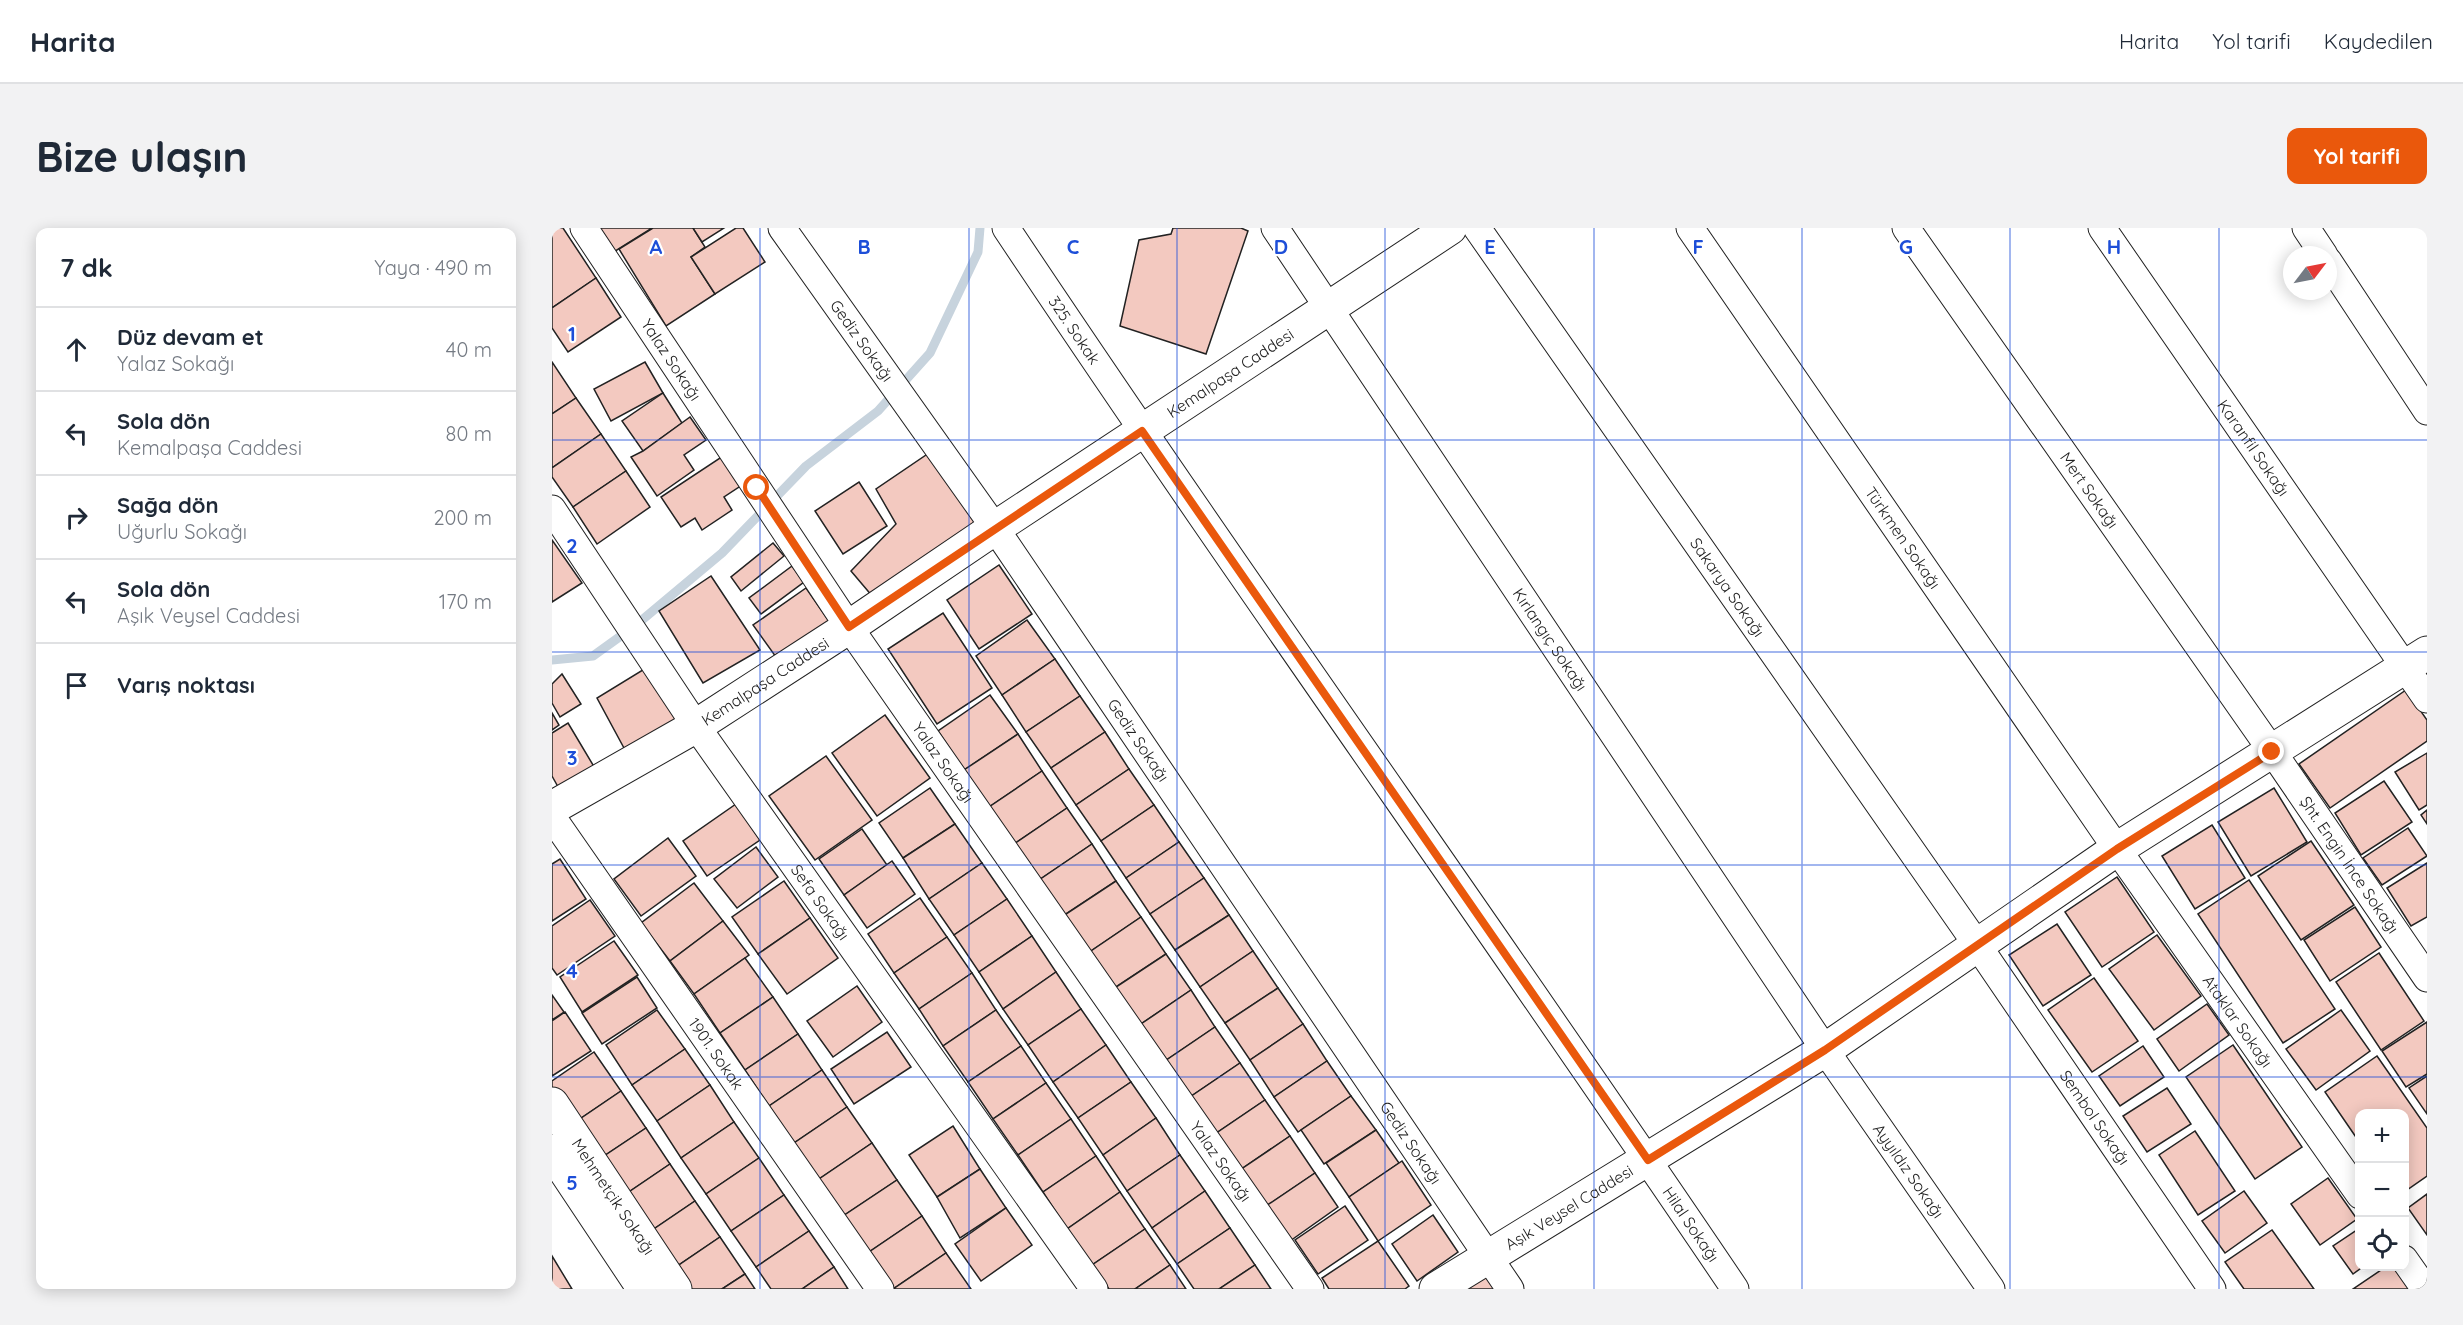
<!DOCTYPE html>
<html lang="tr">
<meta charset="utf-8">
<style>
body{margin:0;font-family:Quicksand,sans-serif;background:#f2f2f3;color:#1f2937}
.controls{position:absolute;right:18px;bottom:18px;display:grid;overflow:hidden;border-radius:12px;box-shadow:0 3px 15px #0003}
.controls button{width:54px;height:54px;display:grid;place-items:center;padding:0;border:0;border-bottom:2px solid #e0e1e3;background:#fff;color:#1f2937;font:30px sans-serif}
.compass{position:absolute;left:1731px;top:18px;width:54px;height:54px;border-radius:50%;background:#fff;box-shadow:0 3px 15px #0003;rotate:58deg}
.stop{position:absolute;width:18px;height:18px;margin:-14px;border:4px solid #ea580c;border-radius:50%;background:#fff}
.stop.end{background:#ea580c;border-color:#fff;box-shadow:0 2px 6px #0008}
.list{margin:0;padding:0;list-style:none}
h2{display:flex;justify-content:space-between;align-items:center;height:78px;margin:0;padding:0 24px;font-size:26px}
h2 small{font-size:20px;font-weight:400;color:#747a83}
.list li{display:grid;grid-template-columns:39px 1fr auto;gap:18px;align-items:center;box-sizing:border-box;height:84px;padding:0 24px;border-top:2px solid #e0e1e3}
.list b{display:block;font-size:22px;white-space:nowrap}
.list p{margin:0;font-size:20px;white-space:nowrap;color:#747a83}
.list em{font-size:20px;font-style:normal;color:#747a83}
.icon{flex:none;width:33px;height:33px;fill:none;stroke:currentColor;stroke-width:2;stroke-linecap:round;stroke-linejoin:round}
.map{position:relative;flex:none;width:1875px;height:1061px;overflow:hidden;border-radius:12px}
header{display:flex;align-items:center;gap:36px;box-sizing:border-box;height:84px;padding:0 30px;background:#fff;border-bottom:2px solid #e0e1e3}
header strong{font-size:28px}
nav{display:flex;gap:33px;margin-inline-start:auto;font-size:21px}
.intro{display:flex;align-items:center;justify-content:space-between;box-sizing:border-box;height:144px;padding:0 36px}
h1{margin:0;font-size:42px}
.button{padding:15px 27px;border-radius:12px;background:#ea580c;color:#fff;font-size:21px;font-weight:700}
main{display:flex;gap:36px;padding:0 36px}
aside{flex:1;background:#fff;border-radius:12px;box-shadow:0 3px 15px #0003}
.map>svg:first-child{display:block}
</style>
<header>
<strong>Harita</strong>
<nav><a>Harita</a><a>Yol tarifi</a><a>Kaydedilen</a></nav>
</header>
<div class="intro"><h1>Bize ulaşın</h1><a class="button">Yol tarifi</a></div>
<main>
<aside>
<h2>7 dk<small>Yaya · 490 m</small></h2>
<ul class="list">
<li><svg class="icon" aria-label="ahead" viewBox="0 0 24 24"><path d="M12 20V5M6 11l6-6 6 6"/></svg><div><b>Düz devam et</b><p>Yalaz Sokağı</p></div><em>40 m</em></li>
<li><svg class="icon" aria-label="left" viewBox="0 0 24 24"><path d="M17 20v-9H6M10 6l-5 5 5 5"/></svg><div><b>Sola dön</b><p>Kemalpaşa Caddesi</p></div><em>80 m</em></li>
<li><svg class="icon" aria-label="right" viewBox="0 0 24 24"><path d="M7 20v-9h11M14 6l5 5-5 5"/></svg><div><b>Sağa dön</b><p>Uğurlu Sokağı</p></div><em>200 m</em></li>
<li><svg class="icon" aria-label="left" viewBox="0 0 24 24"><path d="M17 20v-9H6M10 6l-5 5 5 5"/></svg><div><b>Sola dön</b><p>Aşık Veysel Caddesi</p></div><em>170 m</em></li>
<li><svg class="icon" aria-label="arrive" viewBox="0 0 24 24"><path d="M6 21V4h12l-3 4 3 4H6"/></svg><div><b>Varış noktası</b></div></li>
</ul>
</aside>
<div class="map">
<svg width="1875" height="1061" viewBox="0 0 1875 1061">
<rect width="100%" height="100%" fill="#fff"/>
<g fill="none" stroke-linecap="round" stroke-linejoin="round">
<path stroke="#c7d3dd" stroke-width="9" d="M0,432L41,428L84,397L170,325L254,238L326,183L378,125L426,24L428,0"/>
</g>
<g fill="#f3c9c0" stroke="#222" stroke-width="1.5">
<path d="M0,0H11L44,50L0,80Z"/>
<path d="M41,0H100L57,27Z"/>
<path d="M101,0H141L153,19L139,29L163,66L114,98L67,21Z"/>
<path d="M141,0H172L150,14Z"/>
<path d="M184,0H191L213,34L163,66L139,29Z"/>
<path d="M621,0H689L696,3L654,126L568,98L587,12L619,6Z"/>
<path d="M44,50L69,89L16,124L0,100V80Z"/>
<path d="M0,134L24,170L0,186Z"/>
<path d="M93,134L111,165L59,193L42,161Z"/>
<path d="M111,165L130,195L91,223L70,193Z"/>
<path d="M24,170L49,206L0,240V186Z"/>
<path d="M138,189L154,212L132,227L142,242L105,268L79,229L91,223Z"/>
<path d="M49,206L74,243L21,279L0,249V240Z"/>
<path d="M377,225L429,297L321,369L299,343L344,296L324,261Z"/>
<path d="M171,228L190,257L172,269L180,282L150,302L143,290L129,299L109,269Z"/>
<path d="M74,243L98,279L45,316L21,279Z"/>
<path d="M307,254L335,298L291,326L263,283Z"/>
<path d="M0,312L30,355L0,374Z"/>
<path d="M221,315L232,328L189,363L179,349Z"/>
<path d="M447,337L480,386L427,421L395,372Z"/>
<path d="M240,338L252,354L209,386L197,370Z"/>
<path d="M159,348L208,422L151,455L107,383Z"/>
<path d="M254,360L281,399L229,436L201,397Z"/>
<path d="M391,385L440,460L385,496L336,421Z"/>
<path d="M475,392L503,431L450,467L424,428Z"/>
<path d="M503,431L528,468L474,504L450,467Z"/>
<path d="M94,440L131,495L79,533L45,470Z"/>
<path d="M10,446L29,476L8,489L0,475V456Z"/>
<path d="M1854,462L1875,492V513L1778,580L1747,536Z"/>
<path d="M438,467L466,506L412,542L386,503Z"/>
<path d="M528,468L553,504L499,540L474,504Z"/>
<path d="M0,485L7,497L0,502Z"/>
<path d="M333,487L378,550L325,588L280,525Z"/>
<path d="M16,495L44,542L10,566L0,548V505Z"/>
<path d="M553,504L577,541L524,577L499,540Z"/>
<path d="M466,506L490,543L437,579L412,542Z"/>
<path d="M1875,525V577L1867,582L1843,544Z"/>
<path d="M274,528L320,592L263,632L217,568Z"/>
<path d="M577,541L602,577L549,613L524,577Z"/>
<path d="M490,543L515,580L462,616L437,579Z"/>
<path d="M1832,553L1860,594L1809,627L1783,585Z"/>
<path d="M378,560L403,596L351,630L327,595Z"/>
<path d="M1722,560L1755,614L1699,648L1666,594Z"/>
<path d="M184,576L208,612L155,648L131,613Z"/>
<path d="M602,577L627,614L574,650L549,613Z"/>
<path d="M515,580L540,616L487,652L462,616Z"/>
<path d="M1875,582V596L1869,587Z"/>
<path d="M403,596L430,635L377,671L351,630Z"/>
<path d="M1660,597L1693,650L1643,681L1610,628Z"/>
<path d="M1856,600L1875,628L1830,657L1811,630Z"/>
<path d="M310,601L335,637L292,667L267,631Z"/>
<path d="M116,610L144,648L89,688L62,651Z"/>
<path d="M1759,613L1802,677L1749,712L1706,648Z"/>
<path d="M627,614L652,650L598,686L574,650Z"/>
<path d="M540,616L564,653L511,688L487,652Z"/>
<path d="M204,619L226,649L185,680L162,651Z"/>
<path d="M8,631L34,671L0,693V636Z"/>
<path d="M340,633L363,666L315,700L292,667Z"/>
<path d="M430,635L455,671L402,707L377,671Z"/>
<path d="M1875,635V689L1859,698L1835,660Z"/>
<path d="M1565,649L1602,704L1550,739L1513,684Z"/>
<path d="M652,650L677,687L623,722L598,686Z"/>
<path d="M1697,652L1783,781L1731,815L1646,686Z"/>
<path d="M232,653L258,690L206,726L180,689Z"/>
<path d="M564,653L589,689L536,725L511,688Z"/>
<path d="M142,655L171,693L118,733L89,695Z"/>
<path d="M368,670L395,709L342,745L316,706Z"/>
<path d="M455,671L480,708L427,744L402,707Z"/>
<path d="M38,672L63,708L5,747L0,740V698Z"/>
<path d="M1803,679L1829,719L1778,753L1752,712Z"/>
<path d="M677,687L701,723L648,759L623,722Z"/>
<path d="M589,689L614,726L561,761L536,725Z"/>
<path d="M258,690L286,730L235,766L206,726Z"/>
<path d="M171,693L197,727L142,766L118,733Z"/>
<path d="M1505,696L1539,747L1491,778L1457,727Z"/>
<path d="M1605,707L1649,768L1602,802L1557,741Z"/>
<path d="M480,708L504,744L451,781L427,744Z"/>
<path d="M395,709L420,745L367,781L342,745Z"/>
<path d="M62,713L86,747L30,784L8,749Z"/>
<path d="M701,723L726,760L673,795L648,759Z"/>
<path d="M1827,725L1872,793L1829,822L1784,754Z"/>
<path d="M614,726L639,762L586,798L561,761Z"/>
<path d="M193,730L221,769L168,805L142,766Z"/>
<path d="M504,744L529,781L476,817L451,781Z"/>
<path d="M420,745L444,782L391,818L367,781Z"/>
<path d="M85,749L105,780L50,816L30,785Z"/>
<path d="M1542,750L1586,813L1540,844L1496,782Z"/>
<path d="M305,758L330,794L281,829L255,793Z"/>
<path d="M726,760L751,796L698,832L673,795Z"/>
<path d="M639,762L663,799L610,835L586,798Z"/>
<path d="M0,767L12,784L0,792Z"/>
<path d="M221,769L246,806L193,842L168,805Z"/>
<path d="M1655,776L1677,807L1627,843L1605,811Z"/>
<path d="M529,781L554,817L501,854L476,817Z"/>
<path d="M105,782L133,821L80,857L54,817Z"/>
<path d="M444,782L469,818L416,854L391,818Z"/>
<path d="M1789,782L1818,823L1764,862L1734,821Z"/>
<path d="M13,784L39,823L0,848V793Z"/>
<path d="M1875,794V846L1854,859L1830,823Z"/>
<path d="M751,796L775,833L722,869L698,832Z"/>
<path d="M663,799L688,835L635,871L610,835Z"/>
<path d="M335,804L359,839L302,876L279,841Z"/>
<path d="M246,806L270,842L217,878L193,842Z"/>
<path d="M554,817L579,854L526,890L501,854Z"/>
<path d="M1681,817L1750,919L1703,951L1634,849Z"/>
<path d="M469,818L494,855L441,891L416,854Z"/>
<path d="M1591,818L1612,849L1568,878L1547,848Z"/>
<path d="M133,821L158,857L105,893L80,857Z"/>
<path d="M42,824L69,863L16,899L0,875V853Z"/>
<path d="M1825,828L1875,900V948L1852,964V886H1808V915L1773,864Z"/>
<path d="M775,833L799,868L746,904L722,869Z"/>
<path d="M688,835L713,872L660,908L635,871Z"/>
<path d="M270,842L295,879L242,915L217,878Z"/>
<path d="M1875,848V886L1857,860Z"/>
<path d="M579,854L604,890L551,927L526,890Z"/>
<path d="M494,855L519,891L466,927L441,891Z"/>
<path d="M158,857L182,894L129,930L105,893Z"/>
<path d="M1615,860L1639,896L1595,924L1571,888Z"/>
<path d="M69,863L94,900L40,936L16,899Z"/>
<path d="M799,868L824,902L772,936L749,902Z"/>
<path d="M713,872L738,908L685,944L660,908Z"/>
<path d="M295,879L320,915L267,951L242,915Z"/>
<path d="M604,890L628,927L575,963L551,927Z"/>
<path d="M519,891L544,928L491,964L466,927Z"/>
<path d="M182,894L207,930L154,966L129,930Z"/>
<path d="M401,898L428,941L385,969L357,927Z"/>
<path d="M94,900L118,936L65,972L40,936Z"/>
<path d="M824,902L847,935L797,969L774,935Z"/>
<path d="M1643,903L1683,963L1646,987L1607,927Z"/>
<path d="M738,908L763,945L710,981L685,944Z"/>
<path d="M320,915L345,952L291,988L267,951Z"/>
<path d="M628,927L653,963L600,1000L575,963Z"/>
<path d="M544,928L568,964L515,1001L491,964Z"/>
<path d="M207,930L232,967L179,1003L154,966Z"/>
<path d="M850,933L879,977L826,1013L797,969Z"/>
<path d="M118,936L143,973L90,1009L65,972Z"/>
<path d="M428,941L454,980L408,1010L385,969Z"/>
<path d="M763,945L786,979L738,1013L714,978Z"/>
<path d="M1776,950L1805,991L1768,1017L1739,976Z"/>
<path d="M345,952L370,988L317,1024L291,988Z"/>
<path d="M653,963L678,1000L625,1036L600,1000Z"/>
<path d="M1692,963L1715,995L1673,1025L1650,993Z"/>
<path d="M568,964L593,1001L540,1037L515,1001Z"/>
<path d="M1875,966V1007L1856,980Z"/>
<path d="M232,967L257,1003L204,1039L179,1003Z"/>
<path d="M143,973L168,1009L115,1045L90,1009Z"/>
<path d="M793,978L816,1012L766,1046L743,1012Z"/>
<path d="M454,980L480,1017L429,1053L403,1016Z"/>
<path d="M881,987L906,1024L865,1053L840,1016Z"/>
<path d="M370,988L394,1025L341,1061L317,1024Z"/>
<path d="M678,1000L703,1037L667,1061H642L625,1036Z"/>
<path d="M1808,1000V1038H1812L1801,1046L1781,1018Z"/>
<path d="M593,1001L618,1037L583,1061H557L540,1037Z"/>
<path d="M1720,1002L1762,1061H1692L1673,1034Z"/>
<path d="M257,1003L282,1039L250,1061H219L204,1039Z"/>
<path d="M168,1009L193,1046L170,1061H125L115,1045Z"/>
<path d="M826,1013L857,1058L853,1061H777L770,1050Z"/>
<path d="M394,1025L419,1061H341Z"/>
<path d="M0,1028L20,1061H0Z"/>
<path d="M618,1037L634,1061H583Z"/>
<path d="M703,1037L719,1061H667Z"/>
<path d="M1835,1038H1843L1858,1061H1801Z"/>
<path d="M282,1039L296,1061H250Z"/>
<path d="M936,1044L947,1061H907Z"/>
<path d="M193,1046L203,1061H170Z"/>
</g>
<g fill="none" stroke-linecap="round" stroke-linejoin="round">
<g stroke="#222" stroke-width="29">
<g id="street">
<path id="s1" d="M32,0L297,399L758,1061"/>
<path id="s2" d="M230,0L443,300L958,1061"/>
<path id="s3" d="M454,0C692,357 943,705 1183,1061"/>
<path id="s4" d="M723,0L1273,822L1439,1061"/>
<path id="s5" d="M925,0L1426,718L1660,1061"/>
<path id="s6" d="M1138,0L1565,621L1808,967"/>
<path id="s7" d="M1354,0L1720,523L1875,750"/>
<path id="s8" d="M1550,0L1875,471"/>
<path d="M1754,0L1772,27"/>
<path d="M1776,33L1875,183"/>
<path id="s9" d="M0,281L144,498L542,1061"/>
<path id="s10" d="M0,589L328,1061"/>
<path d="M1852,1031L1873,1061"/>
</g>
</g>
<g stroke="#222" stroke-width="35">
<g id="secondary">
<path id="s11" d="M0,580L144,498L297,399L443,300L898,0"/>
<path id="s12" d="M0,876L123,1061"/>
<path d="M0,923L92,1061"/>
<path id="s13" d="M884,1061L1273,822L1565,621L1875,425"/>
</g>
</g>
<use href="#street" stroke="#fff" stroke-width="27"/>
<use href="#secondary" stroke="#fff" stroke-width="33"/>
</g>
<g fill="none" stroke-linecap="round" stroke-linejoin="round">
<path stroke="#ea580c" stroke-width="8" d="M205,260L297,399L590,203L1096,932L1273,822L1565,621L1720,524"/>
</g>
<path fill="none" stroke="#1d4ed8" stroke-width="1.5" stroke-opacity="0.55" d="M208,0V1061M417,0V1061M625,0V1061M833,0V1061M1042,0V1061M1250,0V1061M1458,0V1061M1667,0V1061M0,212H1875M0,424H1875M0,637H1875M0,849H1875"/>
<g text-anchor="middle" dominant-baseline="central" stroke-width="4.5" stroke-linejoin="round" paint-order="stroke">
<g font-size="16" fill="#222" stroke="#fff">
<text stroke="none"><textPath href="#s3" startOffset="123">325. Sokak</textPath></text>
<text stroke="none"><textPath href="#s2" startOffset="138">Gediz Sokağı</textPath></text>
<text stroke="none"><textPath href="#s1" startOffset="158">Yalaz Sokağı</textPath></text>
<text stroke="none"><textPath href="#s11" startOffset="806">Kemalpaşa Caddesi</textPath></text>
<text stroke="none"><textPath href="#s8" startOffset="267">Karanfil Sokağı</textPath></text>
<text stroke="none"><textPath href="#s7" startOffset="320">Mert Sokağı</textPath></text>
<text stroke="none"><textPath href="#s6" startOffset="376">Türkmen Sokağı</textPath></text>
<text stroke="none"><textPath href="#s5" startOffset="438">Sakarya Sokağı</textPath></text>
<text stroke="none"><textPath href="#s4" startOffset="495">Kırlangıç Sokağı</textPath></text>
<text stroke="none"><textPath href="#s11" startOffset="248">Kemalpaşa Caddesi</textPath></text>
<text stroke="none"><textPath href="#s2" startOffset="624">Gediz Sokağı</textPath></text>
<text stroke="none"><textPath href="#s1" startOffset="644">Yalaz Sokağı</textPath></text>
<text stroke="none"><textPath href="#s7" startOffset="776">Şht. Engin İnce Sokağı</textPath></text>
<text stroke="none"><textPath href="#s9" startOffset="476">Sefa Sokağı</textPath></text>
<text stroke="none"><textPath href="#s6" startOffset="964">Ataklar Sokağı</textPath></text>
<text stroke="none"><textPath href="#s10" startOffset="288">1901. Sokak</textPath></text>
<text stroke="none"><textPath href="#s5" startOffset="1083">Sembol Sokağı</textPath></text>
<text stroke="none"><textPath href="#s2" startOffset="1110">Gediz Sokağı</textPath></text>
<text stroke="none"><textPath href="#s1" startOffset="1130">Yalaz Sokağı</textPath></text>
<text stroke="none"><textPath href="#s4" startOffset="1136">Ayyıldız Sokağı</textPath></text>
<text stroke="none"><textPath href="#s12" startOffset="111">Mehmetçik Sokağı</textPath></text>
<text stroke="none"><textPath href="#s13" startOffset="156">Aşık Veysel Caddesi</textPath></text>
<text stroke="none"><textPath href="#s3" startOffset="1209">Hilal Sokağı</textPath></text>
</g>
</g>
<g font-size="20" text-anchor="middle" font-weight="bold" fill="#1d4ed8" stroke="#fff" stroke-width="4.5" stroke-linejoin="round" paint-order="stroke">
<text x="104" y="26">A</text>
<text x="312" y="26">B</text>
<text x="521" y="26">C</text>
<text x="729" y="26">D</text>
<text x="938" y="26">E</text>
<text x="1146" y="26">F</text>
<text x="1354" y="26">G</text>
<text x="1562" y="26">H</text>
<text x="20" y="113">1</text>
<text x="20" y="325">2</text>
<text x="20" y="537">3</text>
<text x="20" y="750">4</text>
<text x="20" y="962">5</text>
</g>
</svg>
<div class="controls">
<button>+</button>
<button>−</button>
<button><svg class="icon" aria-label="locate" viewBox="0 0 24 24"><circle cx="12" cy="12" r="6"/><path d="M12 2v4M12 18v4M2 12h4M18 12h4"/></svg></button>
</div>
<svg class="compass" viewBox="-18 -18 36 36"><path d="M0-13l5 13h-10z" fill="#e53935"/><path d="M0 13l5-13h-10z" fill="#747a83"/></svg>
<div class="stop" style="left:205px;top:260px"></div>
<div class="stop end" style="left:1720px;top:524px"></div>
</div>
</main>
